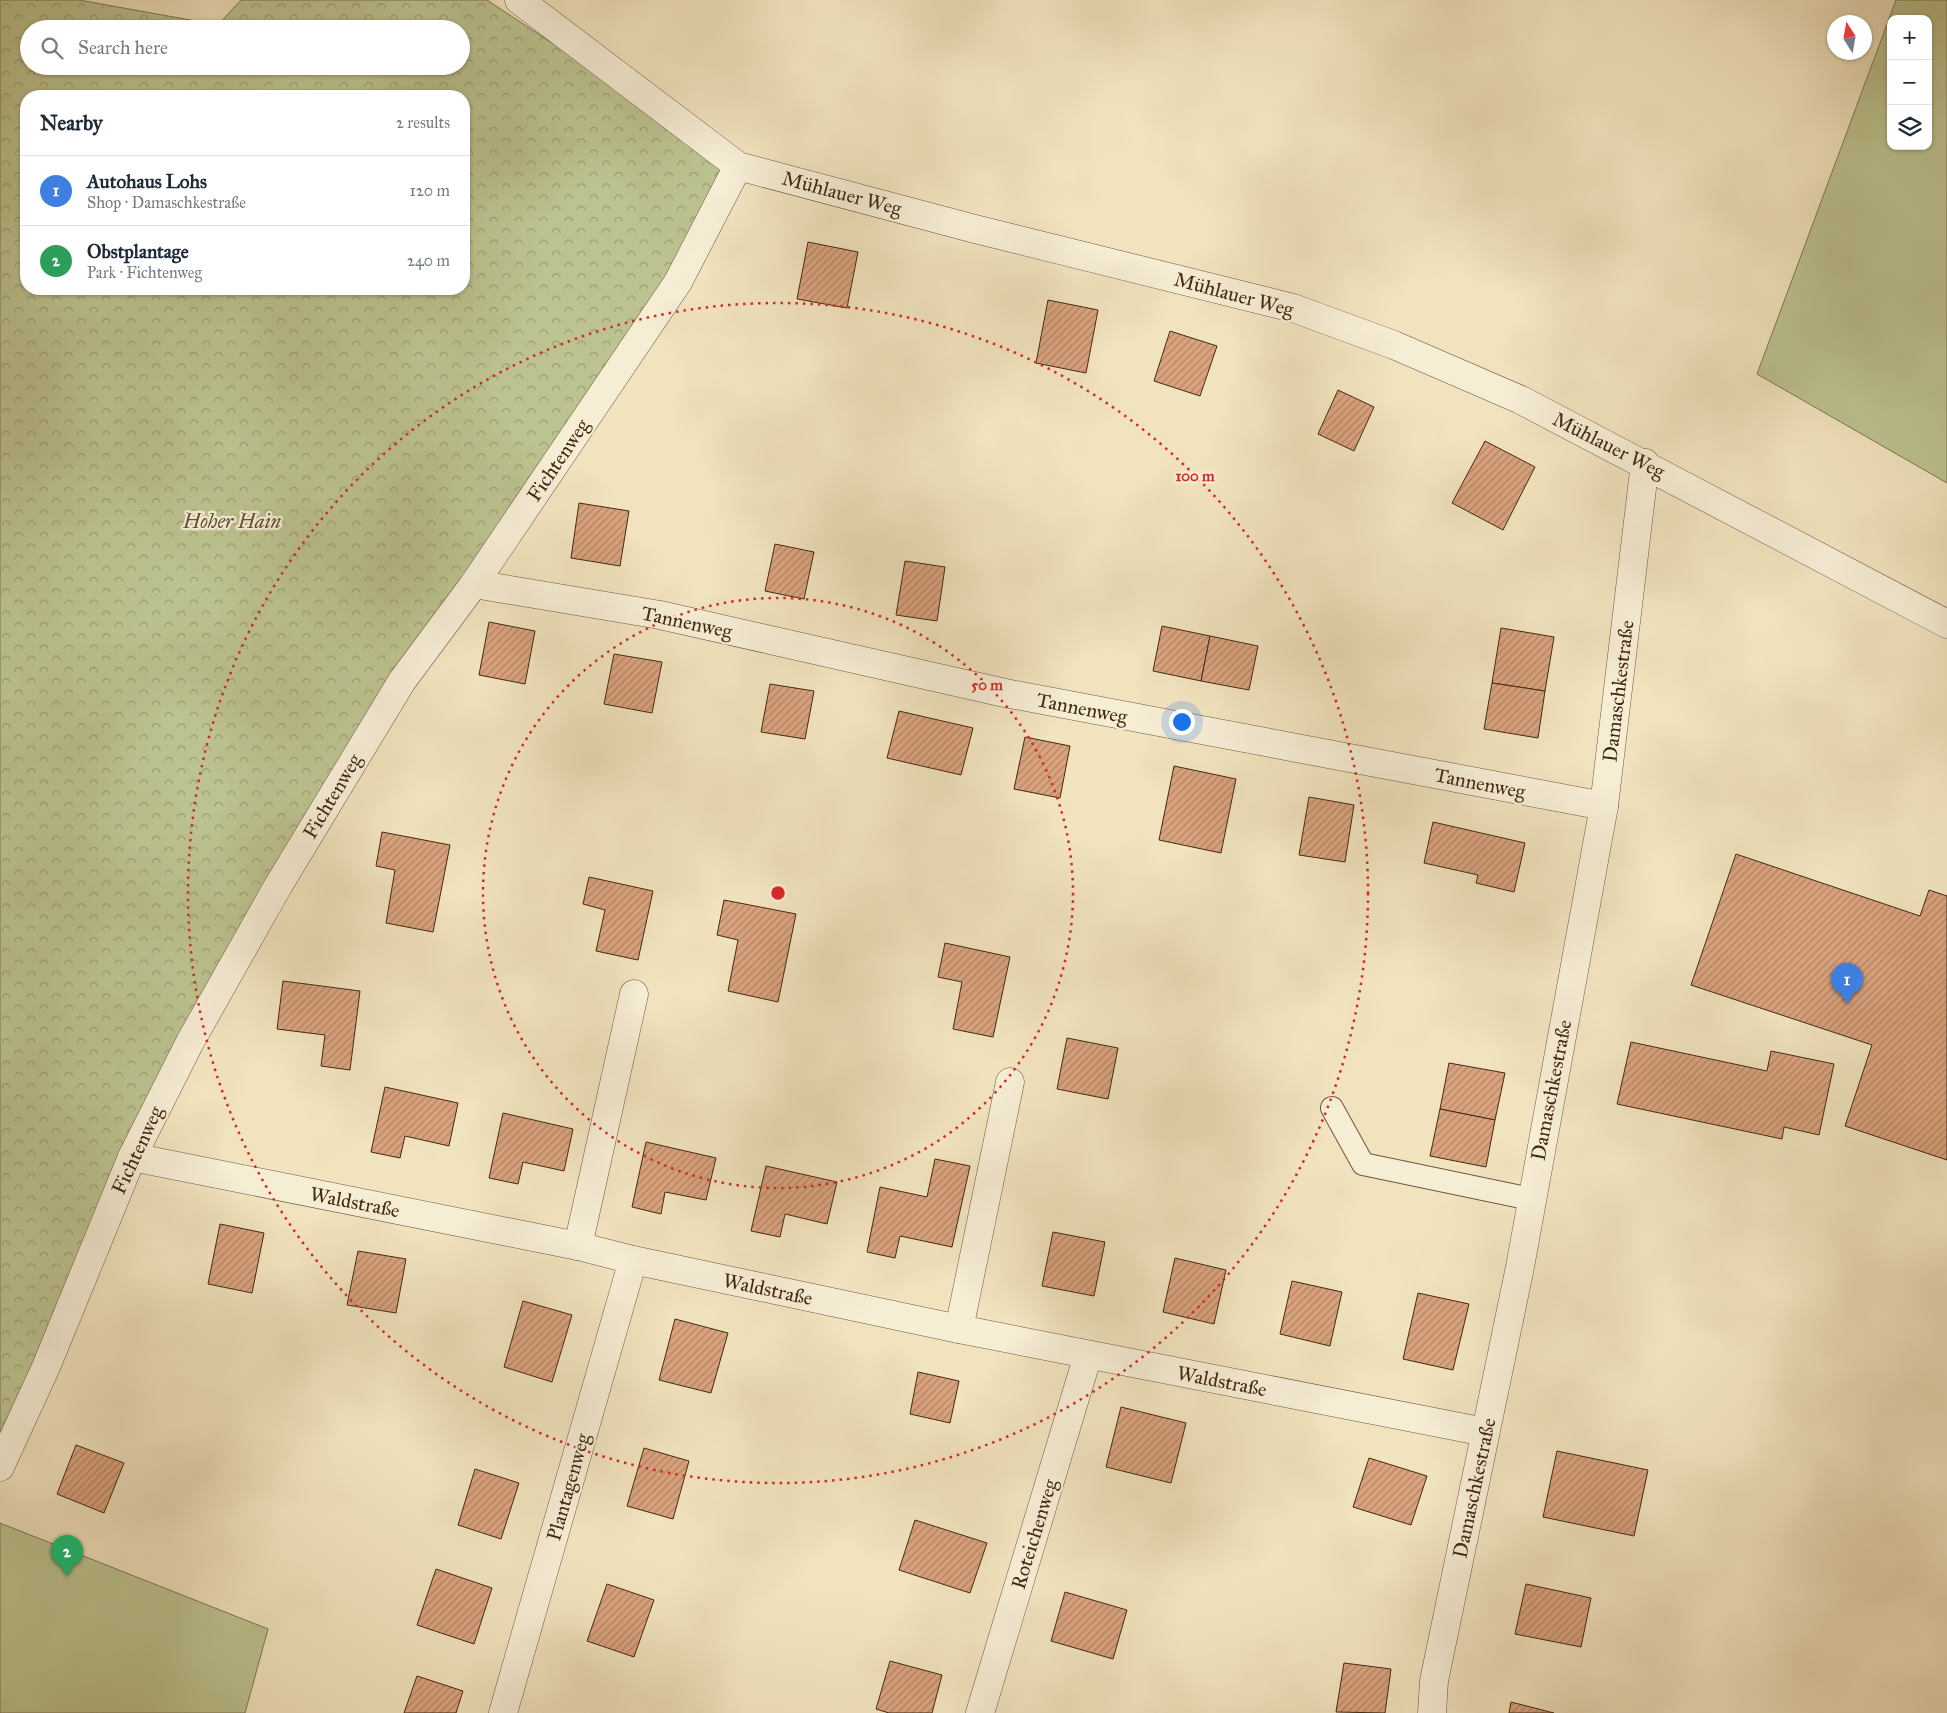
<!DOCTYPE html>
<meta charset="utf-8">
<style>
body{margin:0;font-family:"IM FELL Great Primer",serif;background:#f2f2f3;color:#1f2937}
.controls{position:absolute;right:15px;top:15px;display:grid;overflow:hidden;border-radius:10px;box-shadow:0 1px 4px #0004}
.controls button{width:45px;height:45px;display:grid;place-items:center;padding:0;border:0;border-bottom:1px solid #e0e1e3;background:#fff;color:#1f2937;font:25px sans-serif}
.compass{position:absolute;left:1827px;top:15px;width:45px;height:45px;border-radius:50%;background:#fff;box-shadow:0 1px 4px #0004;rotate:349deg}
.you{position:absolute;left:1181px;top:721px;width:18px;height:18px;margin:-12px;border:4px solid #fff;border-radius:50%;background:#1a73e8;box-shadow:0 0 0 8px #1a73e833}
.badge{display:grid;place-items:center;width:32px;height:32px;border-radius:50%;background:#8f2418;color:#fff;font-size:16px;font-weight:700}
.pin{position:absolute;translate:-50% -41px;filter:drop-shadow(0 1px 2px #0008)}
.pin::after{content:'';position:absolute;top:26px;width:18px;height:15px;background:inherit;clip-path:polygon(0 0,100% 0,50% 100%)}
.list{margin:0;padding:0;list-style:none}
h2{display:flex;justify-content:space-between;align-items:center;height:65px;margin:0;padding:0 20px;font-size:21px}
h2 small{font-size:16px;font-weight:400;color:#747a83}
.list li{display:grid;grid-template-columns:32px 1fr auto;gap:15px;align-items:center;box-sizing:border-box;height:70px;padding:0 20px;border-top:1px solid #e0e1e3}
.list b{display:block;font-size:19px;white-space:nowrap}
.list p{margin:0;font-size:16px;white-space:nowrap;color:#747a83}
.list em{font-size:16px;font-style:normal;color:#747a83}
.icon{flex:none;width:28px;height:28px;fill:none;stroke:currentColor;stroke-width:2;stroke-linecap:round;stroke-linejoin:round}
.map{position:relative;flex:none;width:1947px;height:1713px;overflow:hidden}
.search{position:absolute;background:#fff;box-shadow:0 1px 4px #0004;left:20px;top:20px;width:450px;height:55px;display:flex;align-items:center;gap:12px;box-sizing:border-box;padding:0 18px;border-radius:28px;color:#747a83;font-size:19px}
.panel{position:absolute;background:#fff;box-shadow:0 1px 4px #0004;left:20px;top:90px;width:450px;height:205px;border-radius:20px}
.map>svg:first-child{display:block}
</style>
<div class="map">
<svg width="1947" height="1713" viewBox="0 0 1947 1713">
<defs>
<pattern id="forest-crowns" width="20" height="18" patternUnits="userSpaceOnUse" patternTransform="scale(1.25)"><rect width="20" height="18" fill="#bcc390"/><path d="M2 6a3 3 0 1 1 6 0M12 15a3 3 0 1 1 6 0" fill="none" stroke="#9a9e74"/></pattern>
<pattern id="building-hatch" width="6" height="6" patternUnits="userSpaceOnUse" patternTransform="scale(1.25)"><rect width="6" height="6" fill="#daa37e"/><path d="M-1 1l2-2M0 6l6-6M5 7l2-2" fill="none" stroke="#b28566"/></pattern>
</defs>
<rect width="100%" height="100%" fill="#f1e3be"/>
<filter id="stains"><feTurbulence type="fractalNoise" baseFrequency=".004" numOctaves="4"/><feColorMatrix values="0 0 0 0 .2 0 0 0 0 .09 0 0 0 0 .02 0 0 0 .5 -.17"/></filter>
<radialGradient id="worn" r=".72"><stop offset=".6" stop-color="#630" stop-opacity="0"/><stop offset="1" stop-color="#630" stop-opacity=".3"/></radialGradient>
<g fill="#bcc390" stroke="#807652" fill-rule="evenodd">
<path d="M1896,0H1947V483L1757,374ZM1891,19H1928V146H1891Z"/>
<path d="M0,1523L268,1629L245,1713H0Z"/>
</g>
<path fill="url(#forest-crowns)" stroke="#807652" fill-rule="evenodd" d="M0,0H79L218,25L241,0H487L738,166L190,1042L0,1467ZM29,29H461V66H29ZM26,96H464V289H26Z"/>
<g fill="url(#building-hatch)" stroke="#432814">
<path d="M808,242L858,252L847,308L797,299Z"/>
<path d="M1048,300L1098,310L1086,373L1036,363Z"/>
<path d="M1170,331L1217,346L1200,396L1154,381Z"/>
<path d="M1338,390L1374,407L1354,451L1318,434Z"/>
<path d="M1485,441L1535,467L1503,530L1452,503Z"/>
<path d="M579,503L629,511L620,566L571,558Z"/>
<path d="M775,544L814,552L804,599L765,591Z"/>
<path d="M905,561L945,567L937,621L896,615Z"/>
<path d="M489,622L535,631L525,684L479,675Z"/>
<path d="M1162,626L1210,636L1201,681L1153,671Z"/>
<path d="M1501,628L1554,637L1545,691L1492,683Z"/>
<path d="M1210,636L1258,646L1249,690L1201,681Z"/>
<path d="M614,654L662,662L652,713L604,704Z"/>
<path d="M1492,683L1545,691L1538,738L1484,729Z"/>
<path d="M770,684L814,691L805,739L761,732Z"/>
<path d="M899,711L973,728L961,775L887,758Z"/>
<path d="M1025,737L1070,746L1060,798L1014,789Z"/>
<path d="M1174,766L1236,779L1221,853L1159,840Z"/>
<path d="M1309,797L1354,805L1345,862L1299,855Z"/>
<path d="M1433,822L1525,843L1514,892L1476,883L1478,875L1424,863Z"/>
<path d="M382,832L450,845L433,932L386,923L395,870L376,866Z"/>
<path d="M1736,854L1920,916L1929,890L1947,896V1160L1845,1126L1872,1045L1691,985Z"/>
<path d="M589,877L653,891L638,960L596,951L605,910L583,904Z"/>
<path d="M724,900L796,914L778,1002L728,991L738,940L717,935Z"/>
<path d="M945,943L1010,957L993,1037L953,1029L962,982L938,977Z"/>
<path d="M283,981L360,991L350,1070L321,1066L325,1035L277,1029Z"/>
<path d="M1067,1038L1118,1048L1108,1099L1057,1089Z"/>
<path d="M1631,1042L1767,1071L1771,1051L1834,1064L1819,1135L1784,1127L1782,1139L1617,1104Z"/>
<path d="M1449,1063L1505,1073L1495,1120L1440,1109Z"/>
<path d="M385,1087L458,1103L449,1146L405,1136L400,1158L371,1152Z"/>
<path d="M1440,1109L1495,1120L1486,1167L1430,1156Z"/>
<path d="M503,1113L573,1129L564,1171L523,1162L518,1184L489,1178Z"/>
<path d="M646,1142L716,1158L706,1200L665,1192L661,1214L632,1207Z"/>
<path d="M935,1159L970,1166L952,1247L900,1236L895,1258L867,1252L880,1187L927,1197Z"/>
<path d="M766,1166L837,1182L827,1224L785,1214L780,1237L751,1231Z"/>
<path d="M220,1224L264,1233L252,1293L208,1284Z"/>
<path d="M1053,1232L1105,1242L1094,1296L1042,1286Z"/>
<path d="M358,1251L406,1259L396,1313L347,1305Z"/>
<path d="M1175,1258L1226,1270L1214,1324L1163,1312Z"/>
<path d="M1292,1281L1342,1292L1330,1346L1280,1334Z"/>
<path d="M1418,1293L1469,1304L1453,1370L1403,1359Z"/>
<path d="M523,1301L572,1315L552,1382L504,1367Z"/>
<path d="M675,1319L728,1333L711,1393L659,1380Z"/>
<path d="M918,1372L959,1381L950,1423L910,1414Z"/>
<path d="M1121,1407L1186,1423L1171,1483L1106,1467Z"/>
<path d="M76,1445L124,1463L104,1513L57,1494Z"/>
<path d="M644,1448L689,1461L673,1519L627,1506Z"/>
<path d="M1557,1451L1648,1470L1634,1536L1543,1517Z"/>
<path d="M1369,1458L1427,1476L1411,1525L1353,1507Z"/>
<path d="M475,1469L519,1483L501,1539L458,1525Z"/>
<path d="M915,1520L987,1543L970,1593L899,1570Z"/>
<path d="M436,1569L492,1588L474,1644L417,1625Z"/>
<path d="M607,1584L654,1600L634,1657L587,1641Z"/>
<path d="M1526,1584L1591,1598L1581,1647L1515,1634Z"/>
<path d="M1065,1592L1127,1610L1113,1659L1051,1641Z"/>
<path d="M890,1661L942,1675L932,1713H889L876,1709Z"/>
<path d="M1344,1663L1391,1669L1385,1713L1336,1712Z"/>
<path d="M417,1676L463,1691L456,1713H404Z"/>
<path d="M1511,1702L1554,1713H1509Z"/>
</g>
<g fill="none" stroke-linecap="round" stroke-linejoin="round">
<g stroke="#6e573e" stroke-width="24">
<path id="lane" d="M1332,1108L1363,1164L1531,1199"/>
</g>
<g stroke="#6e573e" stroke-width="29">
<g id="street">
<path d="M519,0L738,166L975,229L1293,308L1394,345L1521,400L1947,624"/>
<path d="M474,584L660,615L1005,693L1604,806"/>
<path d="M132,1157L578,1246L633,1260L959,1329L1485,1432"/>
<path d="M578,1246L634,994"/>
<path d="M959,1329L1010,1082"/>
<path d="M0,1467L46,1367L132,1157L190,1042L278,886L402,681L474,584L678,282L738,166"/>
<path d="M503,1713L633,1260"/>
<path d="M980,1713L1088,1355"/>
<path d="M1432,1713L1434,1681L1520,1267L1604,806L1645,463"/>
</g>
</g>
<use href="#lane" stroke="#f6edd5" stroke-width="22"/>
<use href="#street" stroke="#f6edd5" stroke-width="28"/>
</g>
<g fill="none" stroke="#d62828" stroke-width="2.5" stroke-dasharray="2.5 5">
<circle cx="778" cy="893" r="295"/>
<circle cx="778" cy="893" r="590"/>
</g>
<g text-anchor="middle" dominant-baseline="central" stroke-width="4.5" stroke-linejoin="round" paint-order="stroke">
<g font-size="20" fill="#432814" stroke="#f6edd5">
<text transform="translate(842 193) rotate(15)">Mühlauer Weg</text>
<text transform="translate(1234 294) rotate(15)">Mühlauer Weg</text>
<text transform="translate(1609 445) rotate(27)">Mühlauer Weg</text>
<text transform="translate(558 460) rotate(-56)">Fichtenweg</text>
<text transform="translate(687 622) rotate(12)">Tannenweg</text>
<text transform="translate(1618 691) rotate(-83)">Damaschkestraße</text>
<text transform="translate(1082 708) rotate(11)">Tannenweg</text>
<text transform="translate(1480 783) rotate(11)">Tannenweg</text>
<text transform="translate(332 796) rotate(-59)">Fichtenweg</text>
<text transform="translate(1551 1090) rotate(-79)">Damaschkestraße</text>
<text transform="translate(137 1150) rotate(-65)">Fichtenweg</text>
<text transform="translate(355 1202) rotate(11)">Waldstraße</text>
<text transform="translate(768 1289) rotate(12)">Waldstraße</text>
<text transform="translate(1222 1381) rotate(11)">Waldstraße</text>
<text transform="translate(568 1487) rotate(-74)">Plantagenweg</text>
<text transform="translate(1474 1488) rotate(-78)">Damaschkestraße</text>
<text transform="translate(1034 1534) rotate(-73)">Roteichenweg</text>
</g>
<g font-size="20" font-style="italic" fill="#614f33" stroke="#f6edd5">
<text x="232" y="521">Hoher Hain</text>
</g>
</g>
<circle cx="778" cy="893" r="8" fill="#d62828" stroke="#f6edd5" stroke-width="2.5"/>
<g font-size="15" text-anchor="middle" font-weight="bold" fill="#d62828" stroke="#f6edd5" stroke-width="4.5" stroke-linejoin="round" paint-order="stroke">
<text x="1195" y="481">100 m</text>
<text x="987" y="690">50 m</text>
</g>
<rect width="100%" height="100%" filter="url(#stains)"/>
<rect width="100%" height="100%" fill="url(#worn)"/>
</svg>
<div class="controls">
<button>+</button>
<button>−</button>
<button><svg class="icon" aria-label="layers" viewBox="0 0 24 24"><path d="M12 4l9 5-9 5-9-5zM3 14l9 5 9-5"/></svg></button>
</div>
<svg class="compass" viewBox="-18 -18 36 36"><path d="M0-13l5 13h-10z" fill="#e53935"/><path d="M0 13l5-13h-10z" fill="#747a83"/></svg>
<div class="you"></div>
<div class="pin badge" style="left:1847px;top:1004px;background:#3f7fe0">1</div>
<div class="pin badge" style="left:67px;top:1576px;background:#2e9e5b">2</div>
<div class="search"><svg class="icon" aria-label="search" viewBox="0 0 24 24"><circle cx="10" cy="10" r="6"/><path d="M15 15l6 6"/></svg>Search here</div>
<section class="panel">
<h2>Nearby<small>2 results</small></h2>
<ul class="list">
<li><span class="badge" style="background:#3f7fe0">1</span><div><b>Autohaus Lohs</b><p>Shop · Damaschkestraße</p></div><em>120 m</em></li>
<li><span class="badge" style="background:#2e9e5b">2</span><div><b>Obstplantage</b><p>Park · Fichtenweg</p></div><em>240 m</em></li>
</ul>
</section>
</div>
